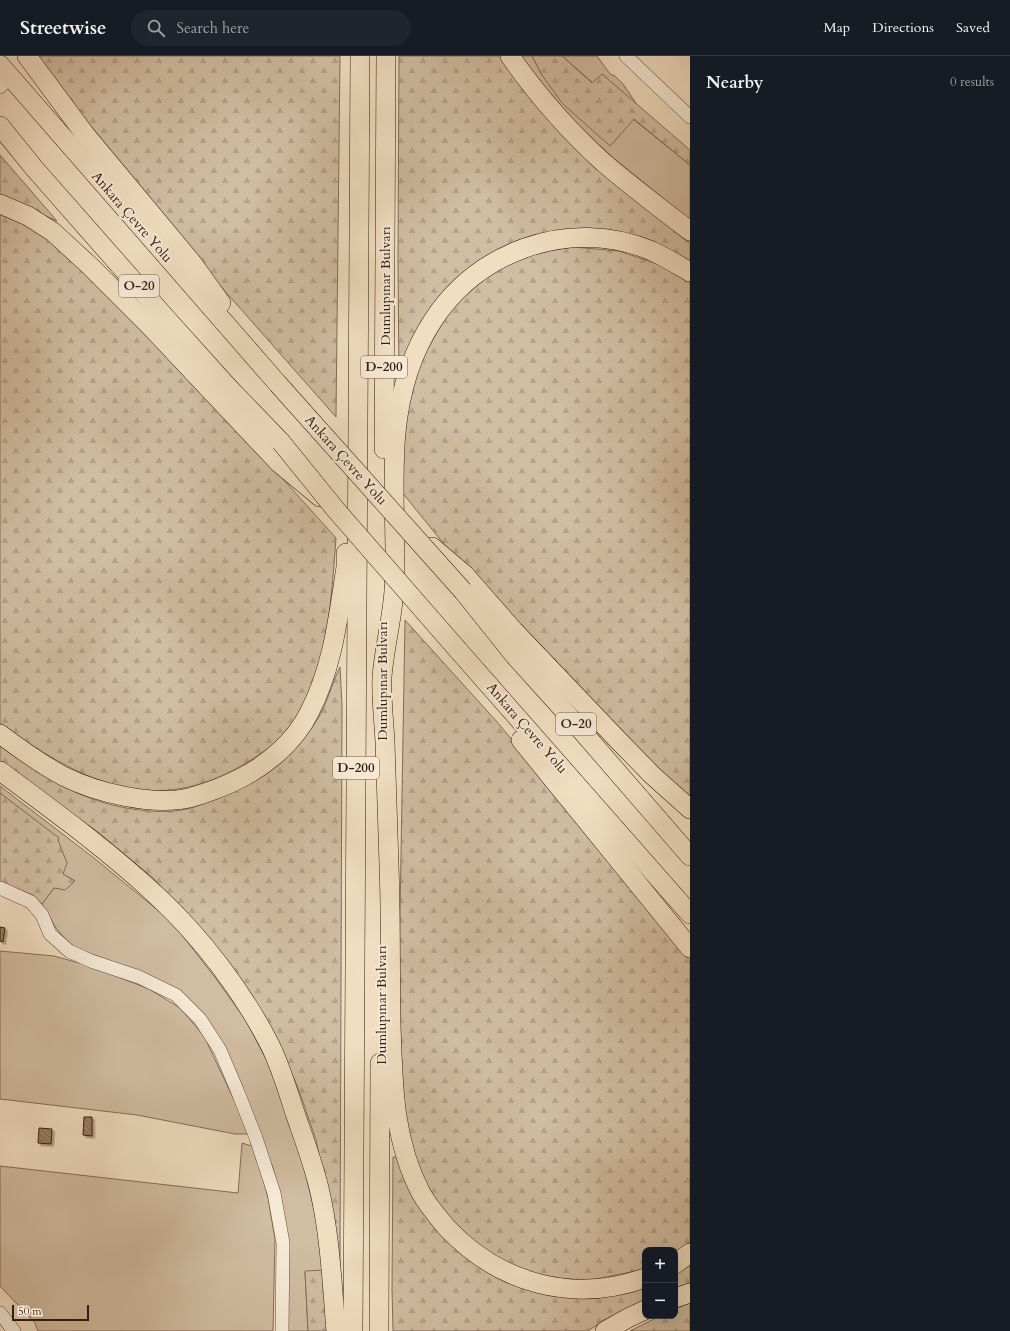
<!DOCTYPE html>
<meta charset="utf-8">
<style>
body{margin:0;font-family:Cardo,serif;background:#20242c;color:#f1f3f6}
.controls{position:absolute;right:12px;bottom:12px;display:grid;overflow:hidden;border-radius:8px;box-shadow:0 4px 16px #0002}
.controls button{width:36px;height:36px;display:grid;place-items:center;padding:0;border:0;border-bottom:1px solid #363941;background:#171b24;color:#f1f3f6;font:20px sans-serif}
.scale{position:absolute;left:12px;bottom:10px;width:77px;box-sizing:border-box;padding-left:4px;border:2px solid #361d0d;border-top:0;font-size:11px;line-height:14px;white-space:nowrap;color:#361d0d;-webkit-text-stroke:3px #f6ead7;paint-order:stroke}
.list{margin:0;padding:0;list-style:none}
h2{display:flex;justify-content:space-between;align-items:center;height:52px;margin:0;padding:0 16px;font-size:17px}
h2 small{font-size:13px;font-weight:400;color:#9ea1a6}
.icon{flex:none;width:22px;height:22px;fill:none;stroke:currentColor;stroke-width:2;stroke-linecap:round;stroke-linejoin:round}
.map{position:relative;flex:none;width:690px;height:1275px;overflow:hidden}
header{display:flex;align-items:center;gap:24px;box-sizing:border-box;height:56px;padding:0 20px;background:#171b24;border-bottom:1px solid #363941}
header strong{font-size:19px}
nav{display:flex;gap:22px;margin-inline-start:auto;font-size:14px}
.search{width:280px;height:36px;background:#20242c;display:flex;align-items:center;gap:10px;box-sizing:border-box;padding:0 14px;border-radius:22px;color:#9ea1a6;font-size:15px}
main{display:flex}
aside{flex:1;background:#171b24}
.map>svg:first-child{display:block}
</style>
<header>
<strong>Streetwise</strong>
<div class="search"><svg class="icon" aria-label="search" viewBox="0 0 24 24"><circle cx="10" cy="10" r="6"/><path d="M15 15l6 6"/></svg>Search here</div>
<nav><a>Map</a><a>Directions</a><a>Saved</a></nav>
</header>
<main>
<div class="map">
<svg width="690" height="1275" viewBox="0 0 690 1275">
<defs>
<pattern id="forest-firs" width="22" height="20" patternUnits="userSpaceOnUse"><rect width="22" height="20" fill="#d1bda2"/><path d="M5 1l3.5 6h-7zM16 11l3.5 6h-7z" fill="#b4a28a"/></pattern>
<pattern id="building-back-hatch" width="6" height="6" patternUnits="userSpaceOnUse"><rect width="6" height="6" fill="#97816b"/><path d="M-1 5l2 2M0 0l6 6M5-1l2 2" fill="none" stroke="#7c6956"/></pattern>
<filter id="shadow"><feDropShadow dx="2.5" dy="2.5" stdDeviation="0" flood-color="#0004"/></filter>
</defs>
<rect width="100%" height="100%" fill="#f1dec1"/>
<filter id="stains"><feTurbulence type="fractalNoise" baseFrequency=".005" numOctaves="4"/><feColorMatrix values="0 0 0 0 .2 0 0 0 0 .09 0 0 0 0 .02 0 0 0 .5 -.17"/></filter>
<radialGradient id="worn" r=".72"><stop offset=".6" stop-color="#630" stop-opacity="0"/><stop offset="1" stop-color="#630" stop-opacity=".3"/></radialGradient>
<g fill="#d1bda2" stroke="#846d58">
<path d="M520,0H532L542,19L610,89L633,63L690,109V164L611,100L569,61Z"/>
<path d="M562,0H597L610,18L615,20L623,28L638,50L602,18L593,27Z"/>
<path d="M0,730L94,802L171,865L214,920L245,963L275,1020L300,1095L318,1170L326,1214L305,1216L308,1275H287V1177L273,1112L217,979L187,941L141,917L71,890L56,872L42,848L54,832L75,825L63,818L59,789L58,783L0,737Z"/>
<path d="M0,895L54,900L90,910L149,933L180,952L204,980L250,1078H235L137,1059L0,1043Z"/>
<path d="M242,1087L255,1091L268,1142L275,1183L273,1275H38L35,1267L0,1230V1110L238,1137Z"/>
</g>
<g fill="url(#forest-firs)" stroke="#846d58">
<path d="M33,0H340L336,361L216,225Z"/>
<path d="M399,0H500L507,10L673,174L690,187V207L564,174C517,179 479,198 447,232L399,325L398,205Z"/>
<path d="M532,0H562L592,27L602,18L690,94V109L634,63L610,90L562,47L542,19Z"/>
<path d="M0,99L57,165L0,140Z"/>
<path d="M0,158L13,162L41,177L90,218L265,403L336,482C334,514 331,545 327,576C326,587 326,601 323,612C317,632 303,657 289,673C281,682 270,691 260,698C226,722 183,739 140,734C89,728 41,697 0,667Z"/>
<path d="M573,191L619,195L663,210L690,226V746L460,508L401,435L407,339L416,313L451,252L492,217L519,203L546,195Z"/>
<path d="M405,564L498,667L607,798L690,902V1186L675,1197V1194H645V1212L640,1214L587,1225L558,1224L512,1210L487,1197L439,1153L411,1098L403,1055L398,976Z"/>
<path d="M340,611L342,649L340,1212L329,1147L316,1084L297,1029L273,979L202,875L153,822L98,776L0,705V689C26,706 51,725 80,738C109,751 155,760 187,753C214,746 255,728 277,710C292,699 306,680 317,664C327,648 331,629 340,611Z"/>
<path d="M0,737L59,782L58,784L67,807L63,818L75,825L65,834L54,832L42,848L33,839L0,826Z"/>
<path d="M393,1101H397L439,1176L460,1197L484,1214L505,1225L645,1230V1244L604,1264L588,1275H393L392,1234Z"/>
<path d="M690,1208V1227L675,1232V1217Z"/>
<path d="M326,1214L329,1275H308L305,1215Z"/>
<path d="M690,1247V1275H630L660,1260H675V1253Z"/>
</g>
<g fill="url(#building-back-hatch)" stroke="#361d0d" filter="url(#shadow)">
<path d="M0,871L5,872L3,886L0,885Z"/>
<path d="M84,1061H92V1080L83,1079Z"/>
<path d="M39,1072L52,1073L51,1088L38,1087Z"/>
</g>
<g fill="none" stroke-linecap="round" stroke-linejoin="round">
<g stroke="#654d3a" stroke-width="14">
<g id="minor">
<path d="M626,0L690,61"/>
<path d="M0,31L10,21"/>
<path d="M0,832L31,846L42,859L50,878L69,895L91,905L139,921L176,939L200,963L220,994L237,1034L256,1082L274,1137L283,1187L282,1275"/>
<path d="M0,1257L14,1275"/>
</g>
</g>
<g stroke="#361d0d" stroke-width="20">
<g id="highway">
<path d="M27,0L84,77L193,208L221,247"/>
<path d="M510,0C537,39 569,75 604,107C632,131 661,153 690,175"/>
<path d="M0,9L278,328"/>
<path d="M0,70L34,112L166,262L228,331L281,386"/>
<path d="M0,148L28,160L53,176L90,210L148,268L279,407L320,441"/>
<path d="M384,393L386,0"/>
<path d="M432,491L465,519L514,575L618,684L652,719L690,753"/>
<path d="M463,535L515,600L561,651L690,800"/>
<path d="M458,594L690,858"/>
<path d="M0,678C20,693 41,708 63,720C97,737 152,750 189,742C207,737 226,730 243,721C269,707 295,685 309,657C333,611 338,562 346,511V497"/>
<path d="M521,684L690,892"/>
<path d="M0,715C54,755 109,795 158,841C202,882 243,936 270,989C281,1011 288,1036 296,1060C304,1083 313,1107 319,1132C330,1178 332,1227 336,1275"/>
<path d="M675,1208L690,1197"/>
<path d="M645,1222C572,1248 499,1227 447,1172C438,1161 428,1150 421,1137C393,1084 393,1028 391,968C390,915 391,862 389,809C388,768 386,727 385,686C384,665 381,643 382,621C384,593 392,564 394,535C395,524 394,511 395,499C395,459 392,416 396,376C404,294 444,221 525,192C566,177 612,178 652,195C665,201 678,209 690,216"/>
<path d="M675,1242L690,1237"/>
<path d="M353,1275L360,0"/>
<path d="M379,1275L380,1007"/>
<path d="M605,1275L628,1262L645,1254"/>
</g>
</g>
<use href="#minor" stroke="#f6ead7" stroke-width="13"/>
<use href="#highway" stroke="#f1dec1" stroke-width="19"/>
<g stroke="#361d0d" stroke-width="20" stroke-linecap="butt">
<g id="highway-bridge">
<path d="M278,328L463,535"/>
<path d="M281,386L336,454L458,594"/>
</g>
</g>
<use href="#highway-bridge" stroke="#f1dec1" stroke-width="19"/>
</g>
<g text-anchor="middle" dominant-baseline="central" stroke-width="4" stroke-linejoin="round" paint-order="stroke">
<g fill="#f6ead7" stroke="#705a4a" stroke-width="1">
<rect x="119" y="219" width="40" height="22" rx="3"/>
<rect x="361" y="300" width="46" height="22" rx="3"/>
<rect x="556" y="657" width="40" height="22" rx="3"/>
<rect x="333" y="701" width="46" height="22" rx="3"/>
</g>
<g font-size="13" font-weight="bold" fill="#361d0d">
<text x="139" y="230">O-20</text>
<text x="384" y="311">D-200</text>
<text x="576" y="668">O-20</text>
<text x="356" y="712">D-200</text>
</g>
<g font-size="14" fill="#361d0d" stroke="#f6ead7">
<text transform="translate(132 161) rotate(49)">Ankara Çevre Yolu</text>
<text transform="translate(385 230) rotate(-90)">Dumlupınar Bulvarı</text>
<text transform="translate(346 404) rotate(48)">Ankara Çevre Yolu</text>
<text transform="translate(382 625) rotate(-90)">Dumlupınar Bulvarı</text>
<text transform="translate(527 672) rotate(49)">Ankara Çevre Yolu</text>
<text transform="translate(381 949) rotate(-90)">Dumlupınar Bulvarı</text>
</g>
</g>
<rect width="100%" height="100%" filter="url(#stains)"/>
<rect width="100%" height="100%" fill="url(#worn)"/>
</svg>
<div class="controls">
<button>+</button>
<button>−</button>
</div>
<div class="scale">50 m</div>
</div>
<aside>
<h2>Nearby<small>0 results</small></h2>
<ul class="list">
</ul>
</aside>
</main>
